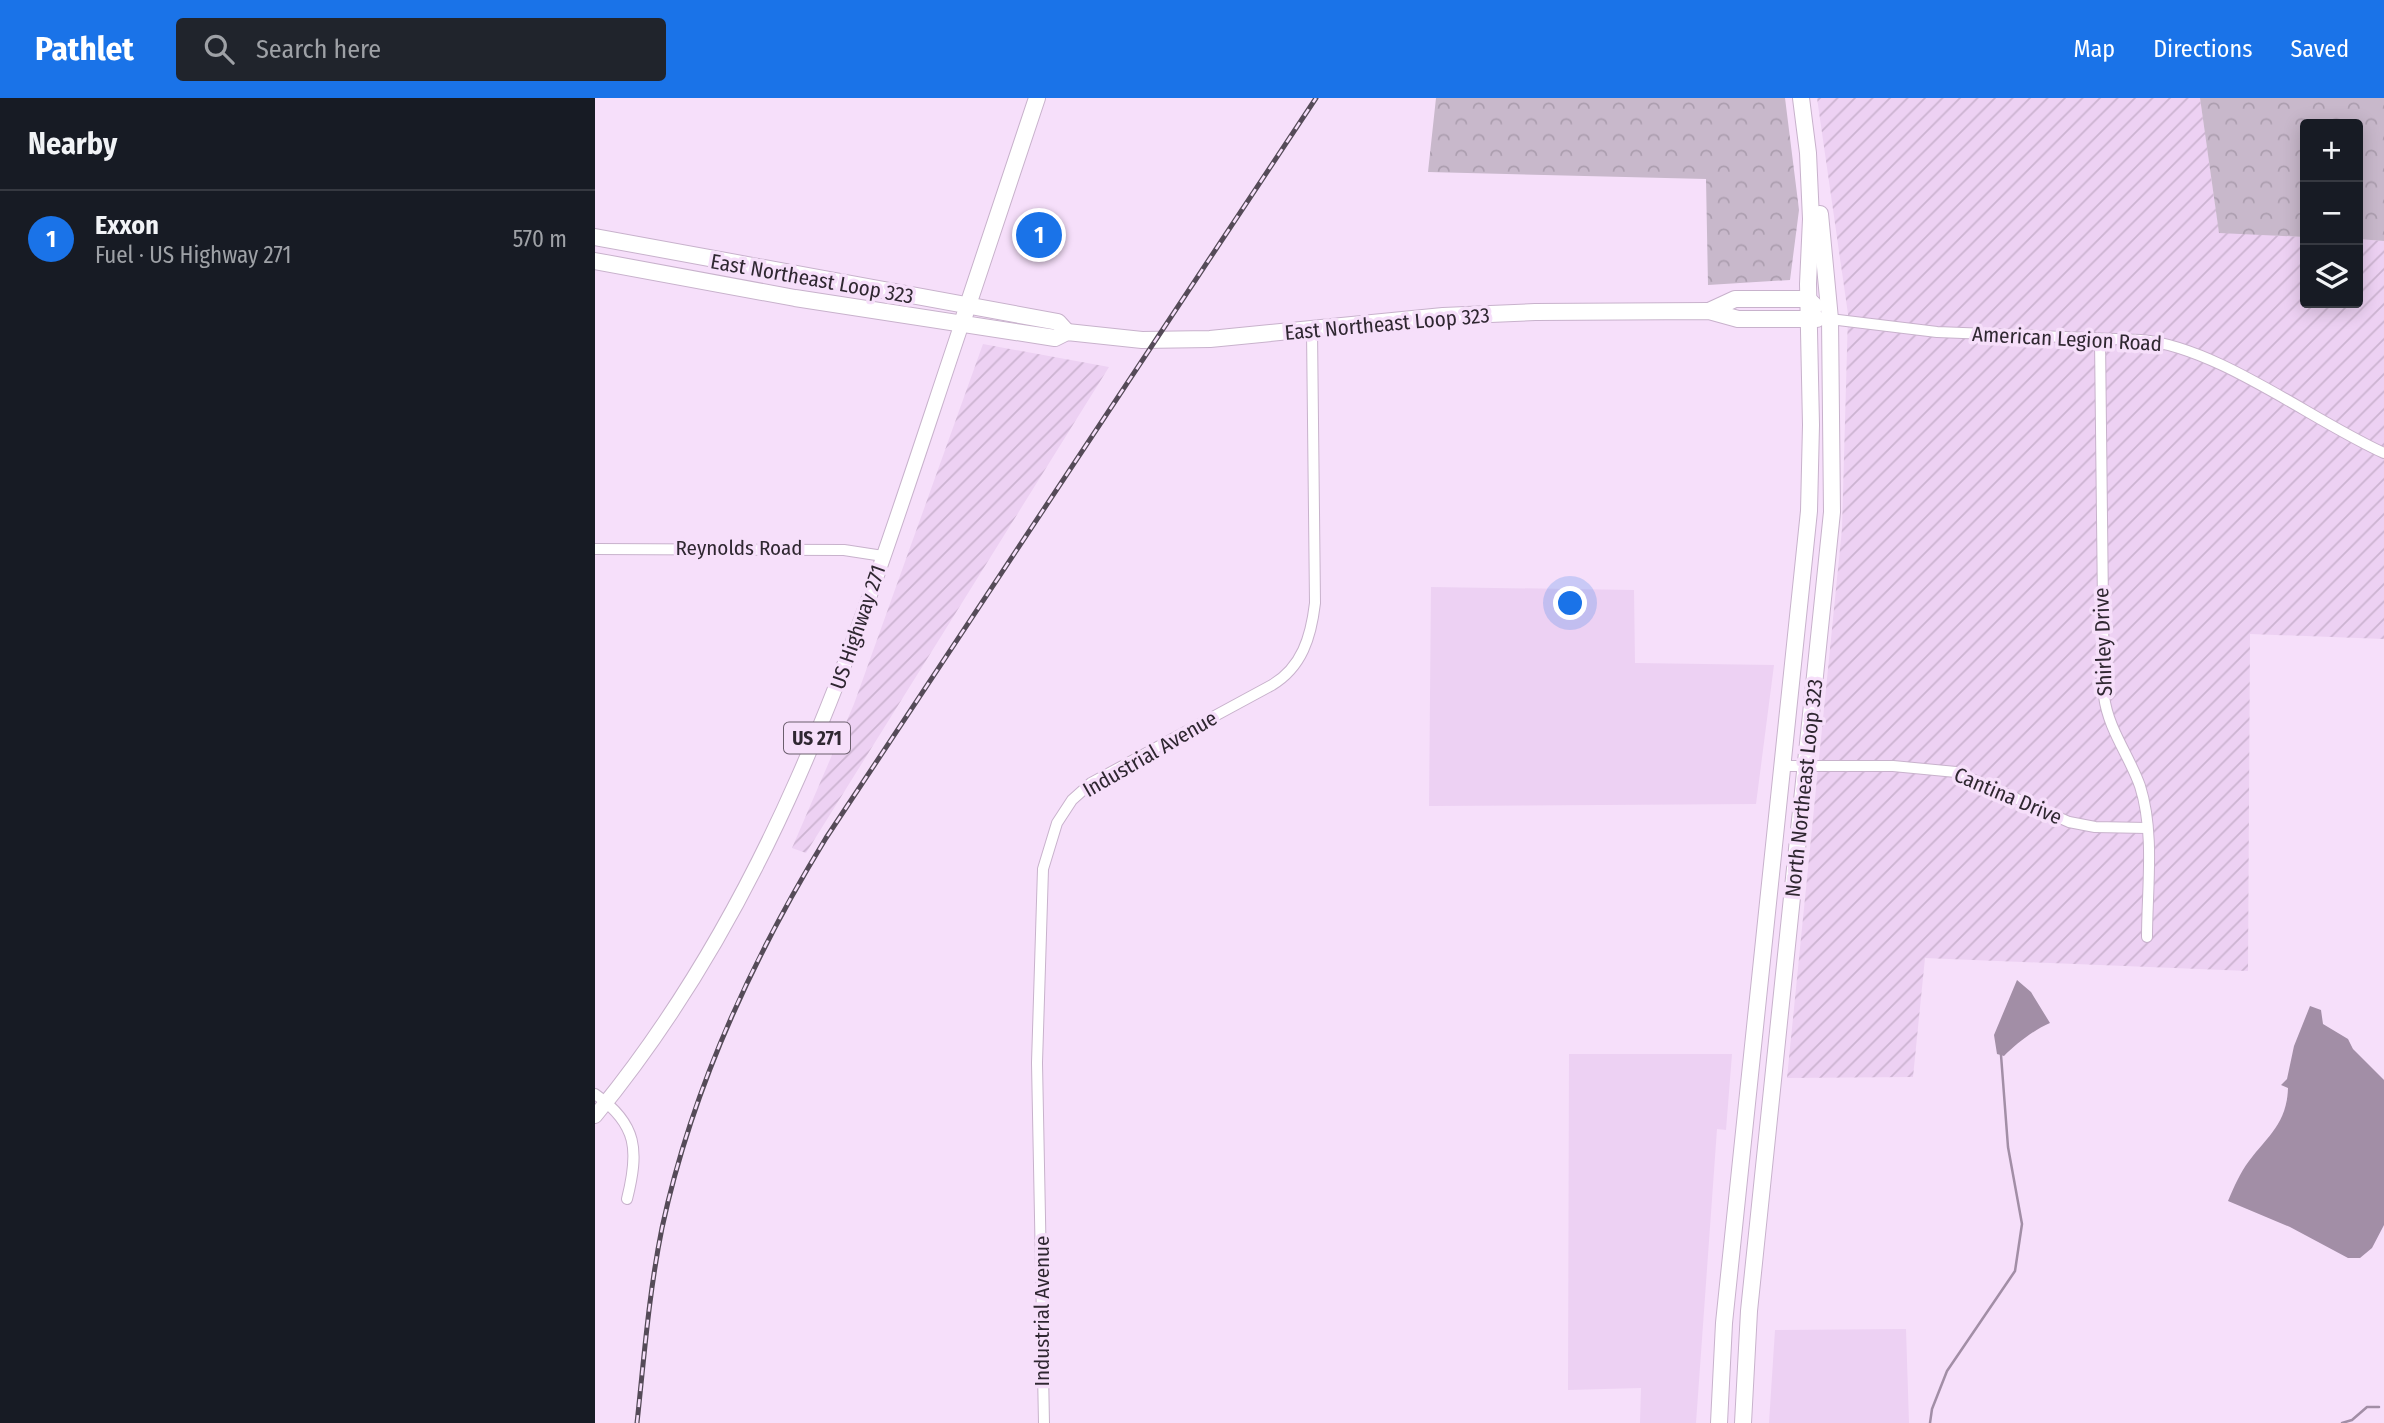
<!DOCTYPE html>
<meta charset="utf-8">
<style>
body{margin:0;font-family:"Fira Sans Condensed",sans-serif;background:#20242c;color:#f1f3f6}
.controls{position:absolute;right:21px;top:21px;display:grid;overflow:hidden;border-radius:7px;box-shadow:0 4px 18px #0003}
.controls button{width:63px;height:63px;display:grid;place-items:center;padding:0;border:0;border-bottom:2px solid #363941;background:#171b24;color:#f1f3f6;font:35px sans-serif}
.you{position:absolute;left:976px;top:506px;width:24px;height:24px;margin:-18px;border:5px solid #fff;border-radius:50%;background:#1a73e8;box-shadow:0 0 0 10px #1a73e833}
.badge{display:grid;place-items:center;width:46px;height:46px;border-radius:50%;background:#1a73e8;color:#fff;font-size:23px;font-weight:700}
.pin{position:absolute;translate:-50% -50%;border:4px solid #fff;box-shadow:0 2px 7px #0006}
.list{margin:0;padding:0;list-style:none}
h2{display:flex;justify-content:space-between;align-items:center;height:91px;margin:0;padding:0 28px;font-size:30px}
h2 small{font-size:23px;font-weight:400;color:#9ea1a6}
.list li{display:grid;grid-template-columns:46px 1fr auto;gap:21px;align-items:center;box-sizing:border-box;height:98px;padding:0 28px;border-top:2px solid #363941}
.list b{display:block;font-size:26px;white-space:nowrap}
.list p{margin:0;font-size:23px;white-space:nowrap;color:#9ea1a6}
.list em{font-size:23px;font-style:normal;color:#9ea1a6}
.icon{flex:none;width:38px;height:38px;fill:none;stroke:currentColor;stroke-width:2;stroke-linecap:round;stroke-linejoin:round}
.map{position:relative;flex:none;width:1789px;height:1325px;overflow:hidden}
header{display:flex;align-items:center;gap:42px;box-sizing:border-box;height:98px;padding:0 35px;background:#1a73e8;color:#fff}
header strong{font-size:33px}
nav{display:flex;gap:38px;margin-inline-start:auto;font-size:24px}
.search{width:490px;height:63px;background:#20242c;display:flex;align-items:center;gap:18px;box-sizing:border-box;padding:0 24px;border-radius:7px;color:#9ea1a6;font-size:26px}
main{display:flex}
aside{flex:1;background:#171b24}
.map>svg:first-child{display:block}
</style>
<header>
<strong>Pathlet</strong>
<div class="search"><svg class="icon" aria-label="search" viewBox="0 0 24 24"><circle cx="10" cy="10" r="6"/><path d="M15 15l6 6"/></svg>Search here</div>
<nav><a>Map</a><a>Directions</a><a>Saved</a></nav>
</header>
<main>
<aside>
<h2>Nearby<small></small></h2>
<ul class="list">
<li><span class="badge">1</span><div><b>Exxon</b><p>Fuel · US Highway 271</p></div><em>570 m</em></li>
</ul>
</aside>
<div class="map">
<svg width="1789" height="1325" viewBox="0 0 1789 1325">
<defs>
<pattern id="industrial-furrows" width="10" height="10" patternUnits="userSpaceOnUse" patternTransform="scale(1.75)"><rect width="10" height="10" fill="#edd1f3"/><path d="M-1 1l2-2M0 10L10 0M9 11l2-2" fill="none" stroke="#ccb3d1"/></pattern>
<pattern id="forest-crowns" width="20" height="18" patternUnits="userSpaceOnUse" patternTransform="scale(1.75)"><rect width="20" height="18" fill="#c8b8cb"/><path d="M2 6a3 3 0 1 1 6 0M12 15a3 3 0 1 1 6 0" fill="none" stroke="#ac9eaf"/></pattern>
</defs>
<rect width="100%" height="100%" fill="#f6dffa"/>
<g fill="#edd1f3">
<path d="M836,489L1039,492L1040,565L1179,567L1161,706L834,708Z"/>
<path d="M974,956H1137L1131,1032L1122,1031L1101,1325H1045L1046,1290L973,1292Z"/>
<path d="M1311,1231L1314,1325H1174L1180,1232Z"/>
</g>
<g fill="url(#industrial-furrows)">
<path d="M1222,0H1605L1624,134L1710,139V205H1763V141L1789,143V541L1655,536L1653,873L1330,860L1318,979L1192,980L1247,431L1253,216Z"/>
<path d="M388,246L514,269L211,755L197,750L259,606Z"/>
</g>
<g fill="url(#forest-crowns)">
<path d="M841,0H1190L1204,112L1195,182L1113,187L1111,81L833,74Z"/>
<path d="M1605,0H1789V143L1763,141V26H1710V139L1624,135Z"/>
</g>
<g fill="#a28ea6">
<path d="M1422,882L1436,894L1455,925C1440,931 1421,946 1409,958L1402,956L1399,937Z"/>
<path d="M1715,908L1726,912L1728,926L1753,941L1758,951L1789,982V1127L1777,1150L1765,1160H1753L1695,1129L1633,1103C1639,1089 1645,1075 1654,1063C1673,1038 1692,1025 1693,990L1686,987L1692,981L1699,948Z"/>
</g>
<g fill="none" stroke-linecap="round" stroke-linejoin="round">
<g stroke="#a28ea6" stroke-width="2.5">
<path d="M1335,1325L1337,1311L1352,1273L1420,1173L1427,1126L1413,1049L1406,957"/>
<path d="M1747,1325L1757,1322L1772,1309H1784"/>
</g>
<g stroke="#c8b2cc" stroke-width="12">
<g id="minor">
<path d="M1235,221L1342,234L1546,242C1623,249 1716,322 1789,355"/>
<path d="M1505,241L1509,598C1513,631 1534,657 1545,688C1560,735 1552,791 1552,839"/>
<path d="M0,451L249,452L288,458"/>
<path d="M1189,668H1298L1361,674L1474,724L1500,729L1552,730"/>
<path d="M0,996C43,1026 44,1053 32,1101"/>
<path d="M449,1325L442,965L448,771L462,725L477,702L496,685L677,587C707,569 716,539 720,505L717,232"/>
</g>
</g>
<g stroke="#c8b2cc" stroke-width="16">
<path id="major" d="M0,1018C193,784 272,507 367,225"/>
</g>
<g stroke="#c8b2cc" stroke-width="18">
<g id="highway">
<path d="M0,139L463,224L472,234"/>
<path d="M0,163L200,200L460,240L472,234L547,242L615,241L848,218L940,214L1114,213L1143,221H1222"/>
<path d="M1114,213L1140,201H1213L1220,208"/>
<path d="M369,219L442,0"/>
<path d="M1124,1325L1129,1225L1214,413L1216,327L1213,186L1216,121L1213,55L1206,0"/>
<path d="M1148,1325L1154,1213L1237,414L1235,221L1225,116"/>
</g>
</g>
<use href="#minor" stroke="#fff" stroke-width="10"/>
<use href="#major" stroke="#fff" stroke-width="14"/>
<use href="#highway" stroke="#fff" stroke-width="16"/>
<g stroke="#554b58" stroke-width="5">
<path id="rail" d="M42,1325C49,1260 54,1194 67,1130C97,990 157,861 231,740L721,0"/>
</g>
<use href="#rail" stroke="#f6dffa" stroke-width="2.5" stroke-dasharray="8" stroke-linecap="butt"/>
</g>
<g text-anchor="middle" dominant-baseline="central" stroke-width="7" stroke-linejoin="round" paint-order="stroke">
<rect fill="#f6dffa" stroke="#6b5e6d" stroke-width="2" x="189" y="624.5" width="66" height="31" rx="5"/>
<g font-size="19" font-weight="bold" fill="#2f2731">
<text x="222" y="640">US 271</text>
</g>
<g font-size="21" fill="#2f2731" stroke="#f6dffa">
<text transform="translate(217 181) rotate(10)">East Northeast Loop 323</text>
<text transform="translate(792 226) rotate(-5)">East Northeast Loop 323</text>
<text transform="translate(1472 241) rotate(3)">American Legion Road</text>
<text x="144" y="450">Reynolds Road</text>
<text transform="translate(263 529) rotate(-71)">US Highway 271</text>
<text transform="translate(1508 544) rotate(-92)">Shirley Drive</text>
<text transform="translate(555 656) rotate(-30)">Industrial Avenue</text>
<text transform="translate(1209 690) rotate(-84)">North Northeast Loop 323</text>
<text transform="translate(1413 698) rotate(23)">Cantina Drive</text>
<text transform="translate(447 1213) rotate(-90)">Industrial Avenue</text>
</g>
</g>
</svg>
<div class="controls">
<button>+</button>
<button>−</button>
<button><svg class="icon" aria-label="layers" viewBox="0 0 24 24"><path d="M12 4l9 5-9 5-9-5zM3 14l9 5 9-5"/></svg></button>
</div>
<div class="you"></div>
<div class="pin badge" style="left:444px;top:137px">1</div>
</div>
</main>
